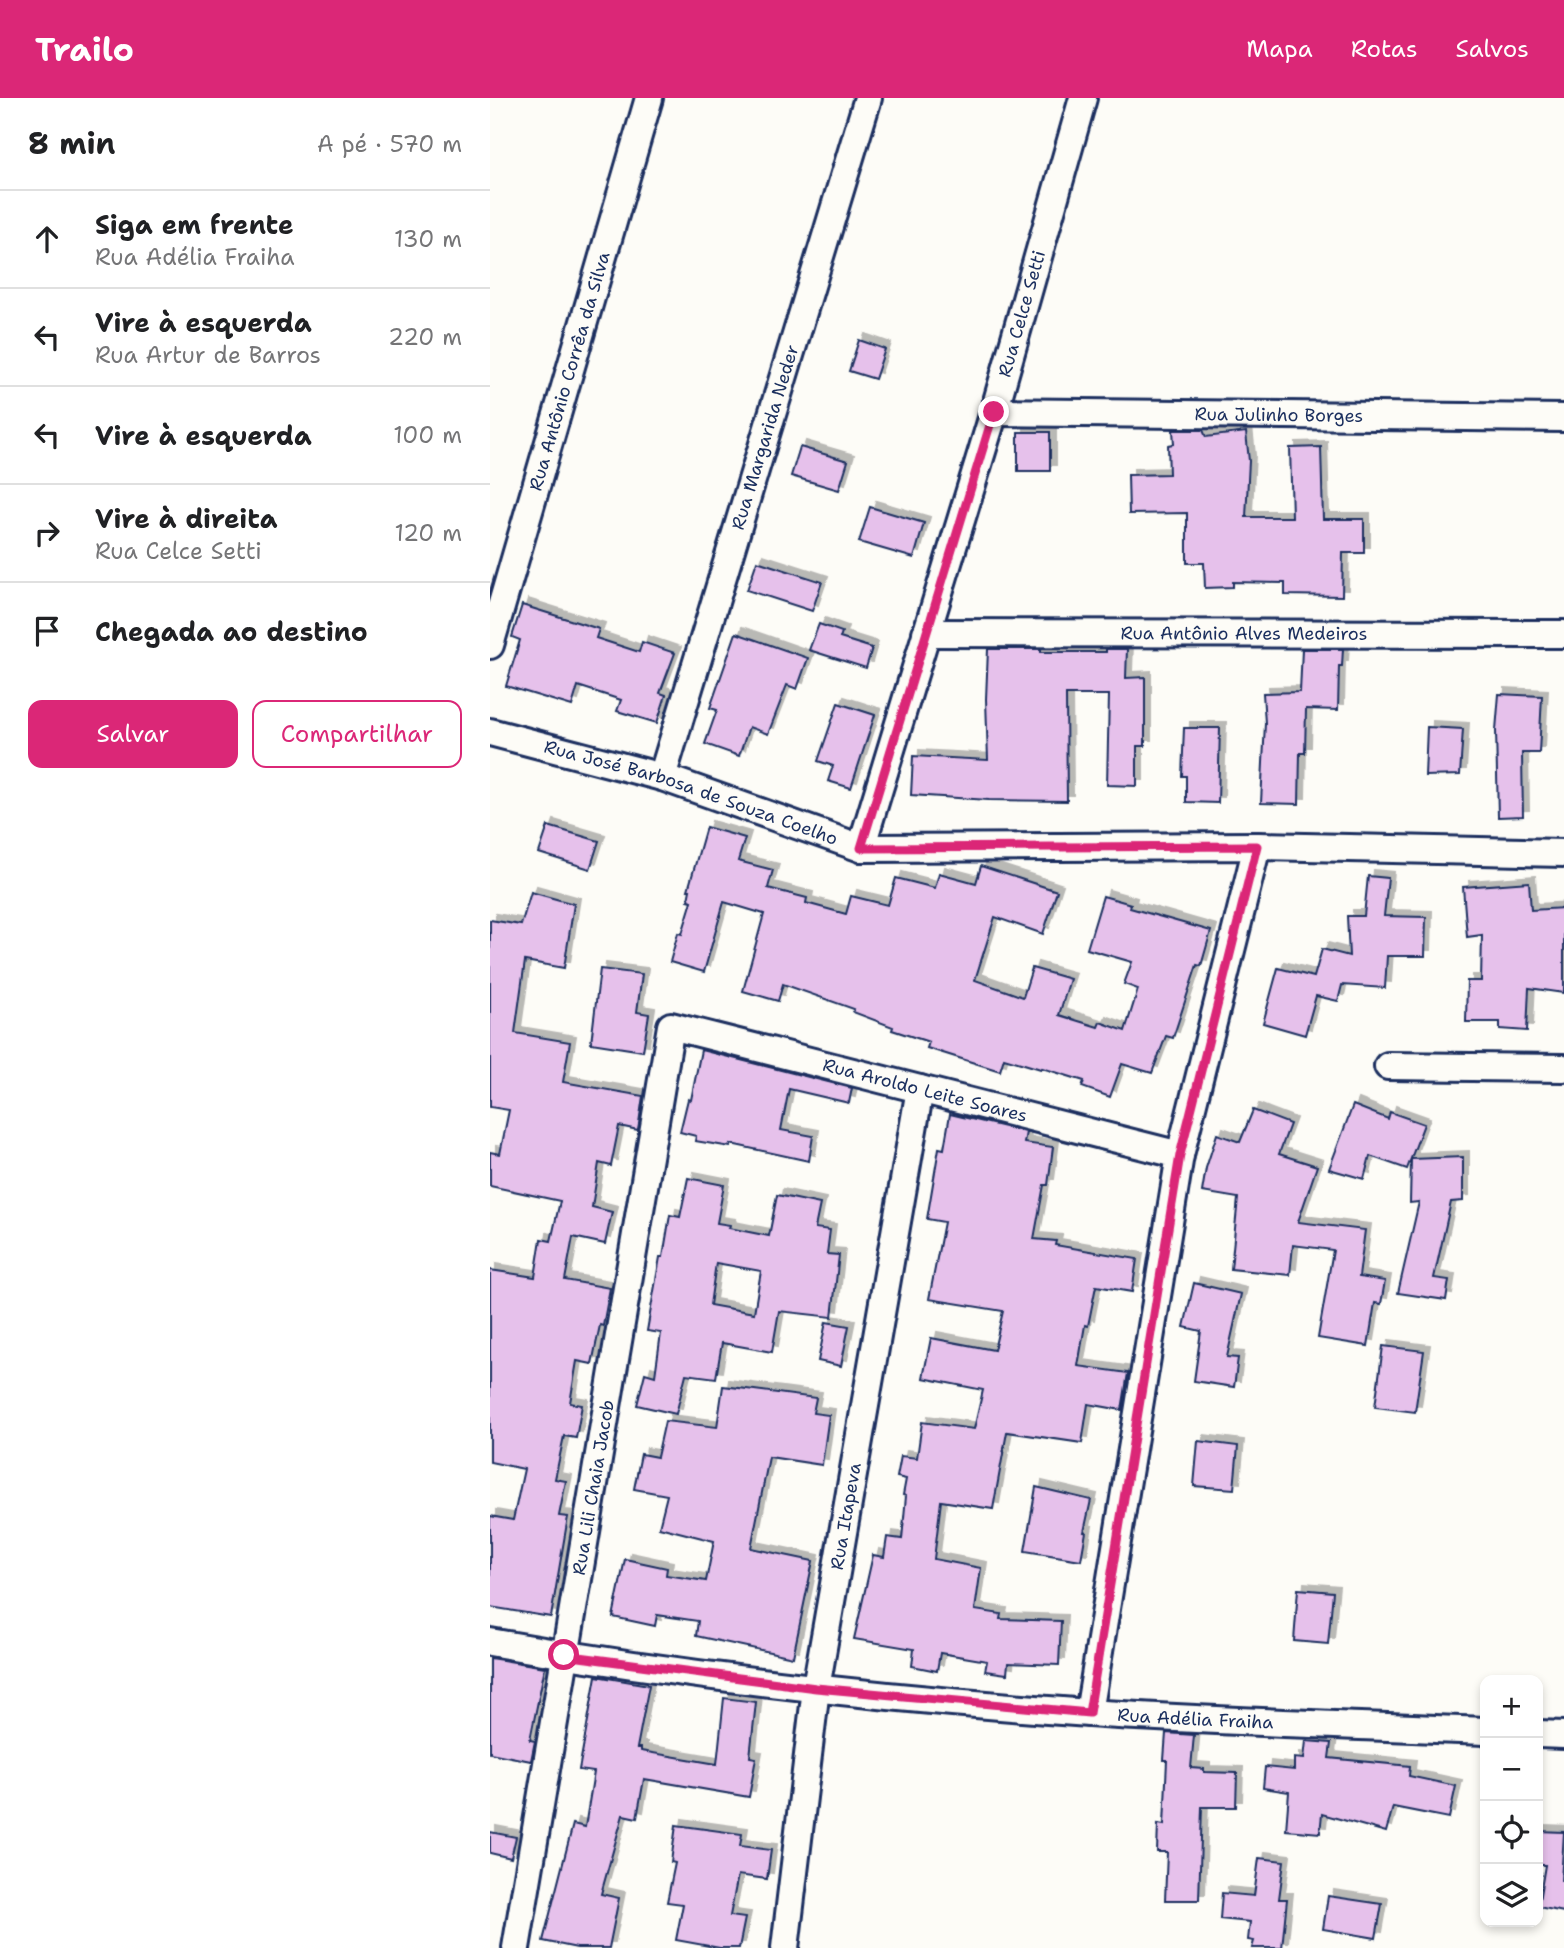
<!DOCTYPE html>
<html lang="pt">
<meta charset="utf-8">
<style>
body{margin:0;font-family:"Shantell Sans",sans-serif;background:#f6f6f6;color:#202124}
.controls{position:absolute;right:21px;bottom:21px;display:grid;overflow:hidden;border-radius:14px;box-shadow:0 4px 10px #0003}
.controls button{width:63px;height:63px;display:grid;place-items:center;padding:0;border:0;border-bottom:2px solid #e0e0e0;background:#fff;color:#202124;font:35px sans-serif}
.stop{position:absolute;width:21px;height:21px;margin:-16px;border:5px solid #db2777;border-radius:50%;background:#fff}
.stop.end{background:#db2777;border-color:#fff;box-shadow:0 2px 7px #0008}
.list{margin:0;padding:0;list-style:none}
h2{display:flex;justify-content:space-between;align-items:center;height:91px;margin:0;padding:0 28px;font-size:30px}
h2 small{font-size:23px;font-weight:400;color:#757577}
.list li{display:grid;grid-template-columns:46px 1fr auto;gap:21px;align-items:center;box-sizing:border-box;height:98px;padding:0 28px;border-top:2px solid #e0e0e0}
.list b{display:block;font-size:26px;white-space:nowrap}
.list p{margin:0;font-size:23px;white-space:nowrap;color:#757577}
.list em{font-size:23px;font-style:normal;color:#757577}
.actions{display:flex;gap:14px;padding:21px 28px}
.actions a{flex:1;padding:16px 0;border:2px solid #db2777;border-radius:14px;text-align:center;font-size:24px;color:#db2777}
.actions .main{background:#db2777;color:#fff}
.icon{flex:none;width:38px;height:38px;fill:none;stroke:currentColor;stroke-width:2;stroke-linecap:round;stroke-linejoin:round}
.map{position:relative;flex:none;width:1074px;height:1850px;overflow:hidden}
header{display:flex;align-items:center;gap:42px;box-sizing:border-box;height:98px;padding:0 35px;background:#db2777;color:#fff}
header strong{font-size:33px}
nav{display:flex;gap:38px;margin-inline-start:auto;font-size:24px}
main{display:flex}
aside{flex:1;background:#fff}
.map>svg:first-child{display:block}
</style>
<header>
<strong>Trailo</strong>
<nav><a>Mapa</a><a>Rotas</a><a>Salvos</a></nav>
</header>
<main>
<aside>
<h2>8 min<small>A pé · 570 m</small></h2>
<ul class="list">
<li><svg class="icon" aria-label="ahead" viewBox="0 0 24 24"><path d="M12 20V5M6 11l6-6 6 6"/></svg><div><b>Siga em frente</b><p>Rua Adélia Fraiha</p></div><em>130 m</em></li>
<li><svg class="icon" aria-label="left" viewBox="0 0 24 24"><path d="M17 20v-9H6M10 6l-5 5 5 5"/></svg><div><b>Vire à esquerda</b><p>Rua Artur de Barros</p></div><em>220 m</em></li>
<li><svg class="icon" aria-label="left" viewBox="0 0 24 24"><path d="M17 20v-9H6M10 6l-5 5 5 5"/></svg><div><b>Vire à esquerda</b></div><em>100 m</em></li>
<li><svg class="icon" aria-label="right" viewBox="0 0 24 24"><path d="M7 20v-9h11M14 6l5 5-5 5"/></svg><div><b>Vire à direita</b><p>Rua Celce Setti</p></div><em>120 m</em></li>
<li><svg class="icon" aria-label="arrive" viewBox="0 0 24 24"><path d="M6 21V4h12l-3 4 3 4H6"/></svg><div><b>Chegada ao destino</b></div></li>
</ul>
<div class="actions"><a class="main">Salvar</a><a>Compartilhar</a></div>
</aside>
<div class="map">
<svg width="1074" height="1850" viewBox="0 0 1074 1850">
<defs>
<filter id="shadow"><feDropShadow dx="6" dy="-6" stdDeviation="0" flood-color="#0004"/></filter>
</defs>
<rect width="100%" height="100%" fill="#fdfcf7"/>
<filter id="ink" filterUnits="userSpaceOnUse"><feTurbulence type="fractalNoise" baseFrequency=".0143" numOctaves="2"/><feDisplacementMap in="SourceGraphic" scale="14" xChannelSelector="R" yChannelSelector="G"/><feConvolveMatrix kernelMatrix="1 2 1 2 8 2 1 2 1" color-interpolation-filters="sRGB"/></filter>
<g filter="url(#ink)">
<g fill="#e6c1eb" stroke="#1b2f5e" stroke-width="2" fill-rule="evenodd" filter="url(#shadow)">
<path d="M369,242L395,251L385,281L359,273Z"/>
<path d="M683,332H713L716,339L756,334L759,363L756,419H802L800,350L831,349L833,421H874V455H853L852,498L795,497V485L743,484V489L715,490L714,465H697V415L639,416L638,377L679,376L678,347L684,346Z"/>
<rect x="528" y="334" width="32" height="39"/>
<path d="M310,349L358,363L349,392L301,378Z"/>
<path d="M380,409L434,425L424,460L369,444Z"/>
<path d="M267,463L332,484L322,513L257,492Z"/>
<path d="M32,507L109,531L106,540L149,554L152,544L185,555L170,595L176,597L167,625L127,613L131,602L88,588L82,608L16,588L30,542L22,539Z"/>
<path d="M329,526L352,534L350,540L382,550L376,570L319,552Z"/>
<path d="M246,535L318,560L307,591L297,587L278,636L259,629L249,658L215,646L227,612L220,610Z"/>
<path d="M498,551H551V554H616V551H637L636,580L655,579V648H647V688L617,687L619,597H576L577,703L499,702L421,697L423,658L498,662L496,601Z"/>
<path d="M812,551H853L852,568H849L848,612L816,611L815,655H810L809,706L771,705L775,625L773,595L810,594Z"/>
<path d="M1009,596L1052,598L1049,655H1032L1033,718L1008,719L1006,632Z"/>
<path d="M348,605L385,617L361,690L338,683L343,668L328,663Z"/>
<path d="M937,629L973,631L970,677L935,678Z"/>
<path d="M694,630H730L728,705L696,704V678H692Z"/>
<path d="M58,728L109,743L100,771L49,755Z"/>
<path d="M216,729L255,740L248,763L283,772L278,790L317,800L316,805L356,816L361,798L398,807L406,780L445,790L449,775L486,785L491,768L567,793L553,836L505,819L485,882L533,899L542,870L580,881L569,917L608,929L610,924L635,933L648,891L634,886L642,864L597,851L613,798L641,806L640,810L721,833L711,868L707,867L683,940L676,938L662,975L632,966L620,999L592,989L594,983L552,970L551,971L514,960L510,973L437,950L439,944L402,932L403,929L363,914L364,911L293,886L288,903L253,893L274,816L234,804L214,874L180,864L188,835L192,836L202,803L198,802L200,792H198Z"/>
<path d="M878,778L898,780L894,818L936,819L935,858H897L895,890L852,887L848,903L826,898L815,937L773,925L788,870L824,879L832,851L859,858L857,818H874Z"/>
<path d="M1039,784L1041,812L1074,810V895L1039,890L1037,933L1010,931V924H976L977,883H991L992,837L977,839L973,789Z"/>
<path d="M41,794L84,806L74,870L35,863L25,935L80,944L73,984L153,998L148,1032L129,1028L121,1068L109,1065L102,1109L122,1114L115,1146L83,1139L75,1182L120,1190L113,1228L110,1227L102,1266L87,1263L80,1305L92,1307L86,1340L74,1338L65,1381L76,1383L69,1418L78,1419L61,1519L0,1509V1418L23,1422L34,1371L0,1364V1172L45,1179L51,1141L61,1143L70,1103L0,1088V1054L10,1056L19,1012L0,1009V822L31,827Z"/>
<path d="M110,871L152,876L147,914L159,916L153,953L101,945Z"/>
<path d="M211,952L362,990L359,1005L299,991L291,1032L323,1038L319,1063L241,1046V1049L205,1043L206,1038L190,1034L198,1001L201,1002Z"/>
<path d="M863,1007L898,1021L900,1014L934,1026L917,1071L880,1058L874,1081L839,1071Z"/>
<path d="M763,1012L800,1026L789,1056L827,1068L808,1124L875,1132L869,1179L895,1183L891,1206L885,1205L878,1248L828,1240L843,1152L803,1147L800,1177L741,1171L748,1100L712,1094L716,1070L727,1036L750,1044Z"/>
<path d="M460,1016L536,1034L534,1045L563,1049L558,1087H554L544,1141L566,1143L565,1147L647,1161L642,1194L606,1188L598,1228L595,1227L588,1268L638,1275L632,1312L598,1306L592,1345L517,1334L503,1411L451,1403L444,1461L491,1470L485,1512L511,1516L510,1521L571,1523L569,1567L518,1565L517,1576L495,1573L497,1563L450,1555L447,1573L422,1568L424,1551L364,1541L383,1457L394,1459L397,1439L412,1441L416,1398L413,1397L416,1381L407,1379L411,1358L427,1360L432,1324L484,1331L493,1292L433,1280L441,1240L504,1252L513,1213L439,1201L454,1124L437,1121L449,1050L454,1051Z"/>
<path d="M973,1059V1103L961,1104L944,1180L959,1182L956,1202L908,1195L929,1104L920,1105L921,1061Z"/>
<path d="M198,1080L234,1087L227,1125L240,1127L239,1130L279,1138L287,1097L330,1106L325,1130L340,1132L337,1156L349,1157L342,1219L289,1213L282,1254L232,1245L226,1280L196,1276L186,1316L147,1307L155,1275L165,1278L171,1235L157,1233L170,1159H173L180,1117L190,1119ZM226,1165L271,1173L264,1215L220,1207Z"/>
<path d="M704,1185L751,1196L737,1259L748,1260L744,1289L704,1283L711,1233L694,1229Z"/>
<path d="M336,1224L359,1228L351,1268L328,1263Z"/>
<path d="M893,1248L934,1253L925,1314L885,1309Z"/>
<path d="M233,1288L326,1300L323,1315L339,1317L332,1367L279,1359L261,1450L323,1463L303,1559L206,1538L208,1523L167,1517L165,1528L123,1519L135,1461L177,1470L176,1477L216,1483L224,1443L169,1429L177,1397L144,1391L151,1356L167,1359L175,1323L227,1329Z"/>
<path d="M708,1343L748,1348L744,1391L704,1388Z"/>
<path d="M546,1389L601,1402L594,1434H596L591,1462L535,1453Z"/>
<path d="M808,1491L843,1494L838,1546L804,1543Z"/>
<path d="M0,1560L55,1569L40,1642L45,1643L41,1663L0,1655Z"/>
<path d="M106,1578L159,1587L147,1650H151V1653L227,1666L234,1600L266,1604L260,1659L266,1660L259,1699L154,1681L147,1720L133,1717L111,1796L129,1800L119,1850H87L53,1843L83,1726L95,1729L104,1674L89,1672Z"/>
<path d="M676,1635L704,1637L701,1670L714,1671V1674L747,1675L746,1709H712L709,1802H675L677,1754H667L668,1726L674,1727L677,1662H674Z"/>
<path d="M816,1643L841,1645L839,1660L920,1668L919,1678L966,1688L959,1720L903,1709L896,1734L832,1716L830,1735L796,1732L799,1694L773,1690L775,1669L804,1672V1660L814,1661Z"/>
<path d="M186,1727L252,1736L250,1748L281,1752L277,1781L248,1777L240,1818L255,1820L249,1850H230L186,1842L193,1806L177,1804L185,1765L181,1764Z"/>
<path d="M1048,1733L1074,1734L1071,1783H1074V1814L1048,1809L1055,1767H1048Z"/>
<path d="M0,1734L26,1739L21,1760L0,1755Z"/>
<path d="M769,1760L794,1763L789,1801H797L792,1850H762L764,1843L758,1842L760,1824L730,1821L732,1795L764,1798Z"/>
<path d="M838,1798L892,1806L886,1840L833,1831Z"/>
</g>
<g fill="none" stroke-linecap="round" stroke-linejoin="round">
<g stroke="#1b2f5e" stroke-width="32">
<g id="minor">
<path id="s1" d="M504,314L1074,320"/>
<path id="s2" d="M436,535L1074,536"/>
<path id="s3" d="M0,547L159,0"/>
<path id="s4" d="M0,634L172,679L371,750L767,748L1074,755"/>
<path id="s5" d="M172,679L378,0"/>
<path id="s6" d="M371,750L504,314L593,0"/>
<path d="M898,968L1074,970"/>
<path id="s7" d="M0,1544C198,1579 399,1601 599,1615C731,1624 863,1627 995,1633"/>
<path d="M599,1615L690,1057L767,748"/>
<path d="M1048,1636L1074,1637"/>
<path id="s8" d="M26,1850L181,928L690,1057"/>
<path id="s9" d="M295,1850L326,1590L430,991"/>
</g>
</g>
<use href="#minor" stroke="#fdfcf7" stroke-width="26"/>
</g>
</g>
<g fill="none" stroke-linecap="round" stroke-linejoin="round" filter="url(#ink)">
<path stroke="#db2777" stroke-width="9" d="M74,1557L326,1590L599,1615L690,1057L767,748L371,750L504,314"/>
</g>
<g text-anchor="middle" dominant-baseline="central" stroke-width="5" stroke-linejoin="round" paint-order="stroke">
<g font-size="18" fill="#1b2f5e" stroke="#fdfcf7">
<text stroke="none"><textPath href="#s6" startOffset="558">Rua Celce Setti</textPath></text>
<text stroke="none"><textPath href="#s3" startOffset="285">Rua Antônio Corrêa da Silva</textPath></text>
<text stroke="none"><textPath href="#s1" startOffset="285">Rua Julinho Borges</textPath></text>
<text stroke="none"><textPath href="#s5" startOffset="355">Rua Margarida Neder</textPath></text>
<text stroke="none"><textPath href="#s2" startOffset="318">Rua Antônio Alves Medeiros</textPath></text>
<text stroke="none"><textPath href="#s4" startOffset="210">Rua José Barbosa de Souza Coelho</textPath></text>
<text stroke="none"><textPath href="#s8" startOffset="1197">Rua Aroldo Leite Soares</textPath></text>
<text stroke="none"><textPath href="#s8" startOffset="467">Rua Lili Chaia Jacob</textPath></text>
<text stroke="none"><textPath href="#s9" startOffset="436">Rua Itapeva</textPath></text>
<text stroke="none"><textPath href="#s7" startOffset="710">Rua Adélia Fraiha</textPath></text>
</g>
</g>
</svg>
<div class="controls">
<button>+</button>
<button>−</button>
<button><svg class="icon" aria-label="locate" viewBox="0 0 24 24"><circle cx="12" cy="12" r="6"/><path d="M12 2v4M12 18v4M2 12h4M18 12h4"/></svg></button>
<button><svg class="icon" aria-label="layers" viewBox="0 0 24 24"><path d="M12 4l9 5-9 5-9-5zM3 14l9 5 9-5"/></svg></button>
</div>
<div class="stop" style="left:74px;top:1557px"></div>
<div class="stop end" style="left:504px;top:314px"></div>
</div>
</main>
